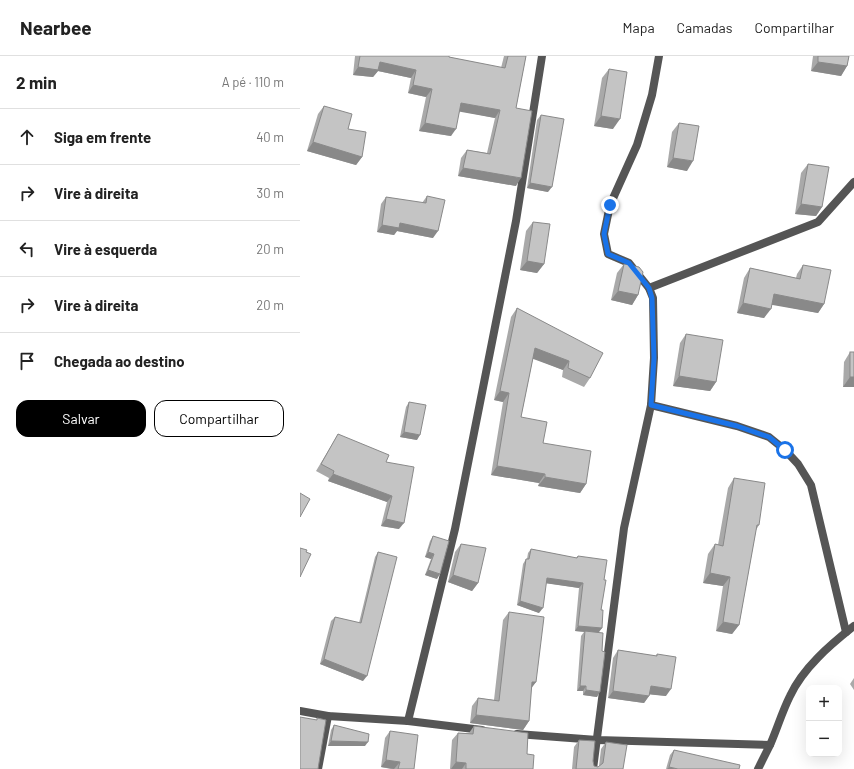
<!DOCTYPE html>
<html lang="pt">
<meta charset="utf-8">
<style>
body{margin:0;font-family:Barlow,sans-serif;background:#f2f2f2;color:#222}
.controls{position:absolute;right:12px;bottom:12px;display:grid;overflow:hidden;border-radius:8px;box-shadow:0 4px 16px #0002}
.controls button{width:36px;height:36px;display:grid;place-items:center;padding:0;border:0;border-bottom:1px solid #e0e0e0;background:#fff;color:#222;font:20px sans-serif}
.stop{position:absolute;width:12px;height:12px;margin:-9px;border:3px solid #1a73e8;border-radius:50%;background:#fff}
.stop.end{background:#1a73e8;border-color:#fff;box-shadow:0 1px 4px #0008}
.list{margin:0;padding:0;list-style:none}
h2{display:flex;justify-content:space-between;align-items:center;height:52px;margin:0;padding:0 16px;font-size:17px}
h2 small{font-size:13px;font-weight:400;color:#767676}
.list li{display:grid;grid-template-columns:26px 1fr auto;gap:12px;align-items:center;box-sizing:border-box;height:56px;padding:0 16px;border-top:1px solid #e0e0e0}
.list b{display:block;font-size:15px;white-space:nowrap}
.list em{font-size:13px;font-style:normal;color:#767676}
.actions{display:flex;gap:8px;padding:12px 16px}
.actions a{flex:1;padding:9px 0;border:1px solid #000;border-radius:12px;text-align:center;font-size:14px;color:#000}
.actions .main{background:#000;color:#fff}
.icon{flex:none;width:22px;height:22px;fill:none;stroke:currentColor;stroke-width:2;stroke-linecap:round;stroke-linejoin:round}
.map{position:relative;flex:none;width:554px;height:713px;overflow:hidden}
header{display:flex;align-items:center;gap:24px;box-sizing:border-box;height:56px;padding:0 20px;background:#fff;border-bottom:1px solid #e0e0e0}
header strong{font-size:19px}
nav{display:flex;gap:22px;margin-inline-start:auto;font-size:14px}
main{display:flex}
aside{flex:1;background:#fff}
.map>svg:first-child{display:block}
</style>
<header>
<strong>Nearbee</strong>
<nav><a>Mapa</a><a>Camadas</a><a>Compartilhar</a></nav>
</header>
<main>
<aside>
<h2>2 min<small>A pé · 110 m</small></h2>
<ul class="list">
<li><svg class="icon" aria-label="ahead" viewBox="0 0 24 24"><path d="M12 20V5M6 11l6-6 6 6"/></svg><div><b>Siga em frente</b></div><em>40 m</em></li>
<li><svg class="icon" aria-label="right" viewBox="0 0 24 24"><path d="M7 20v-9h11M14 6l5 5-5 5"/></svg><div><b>Vire à direita</b></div><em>30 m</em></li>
<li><svg class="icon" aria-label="left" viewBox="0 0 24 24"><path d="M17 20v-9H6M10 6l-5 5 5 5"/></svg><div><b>Vire à esquerda</b></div><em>20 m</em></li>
<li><svg class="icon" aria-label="right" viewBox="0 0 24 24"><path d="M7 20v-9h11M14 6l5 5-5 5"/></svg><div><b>Vire à direita</b></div><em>20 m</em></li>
<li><svg class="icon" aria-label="arrive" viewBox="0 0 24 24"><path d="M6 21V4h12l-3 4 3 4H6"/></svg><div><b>Chegada ao destino</b></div></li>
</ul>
<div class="actions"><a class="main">Salvar</a><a>Compartilhar</a></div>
</aside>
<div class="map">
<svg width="554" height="713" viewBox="0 0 554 713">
<rect width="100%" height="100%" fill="#fff"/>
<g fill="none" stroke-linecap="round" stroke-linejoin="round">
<g stroke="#555" stroke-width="8">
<path d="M359,0L352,39L337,89L310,149L304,178L308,198L329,207L349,232L353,242L354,302L351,349L437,370L469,381L485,394L498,408L511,429L546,576"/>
<path d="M349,232L518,166L554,126"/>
<path d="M0,655L28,660L108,665L182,674"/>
<path d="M108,665L155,473L216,165L242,0"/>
<path d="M217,678L297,684L470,689C477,673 482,656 490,640C503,612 530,589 554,570"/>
<path d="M18,713L28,660"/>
<path d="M293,713L324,472L351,349"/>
<path d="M458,713L470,689"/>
</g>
</g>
<g fill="#a9a9a9">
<path d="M55,0H149V1L201,12L204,0H226L216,52V130L158,120L161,102L167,94L187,97L195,62L160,55L151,80L119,75L126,41L108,37L111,22L78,15L73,21L53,19Z"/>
<path d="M513,0H549L547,10L541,20L511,15Z"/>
<path d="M309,13L313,73L294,70L302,22Z"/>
<path d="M24,50L48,73L62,101L56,109L7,95L18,58Z"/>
<path d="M241,59L248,136L227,132L237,64Z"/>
<path d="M379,67L387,115L367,111L372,76Z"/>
<path d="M508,108L522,151L516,160L495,158L501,117Z"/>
<path d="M127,140L133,182L97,175L94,179L77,176L81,148L86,141L122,147Z"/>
<path d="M233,166L244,208L237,217L220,214L226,175Z"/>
<path d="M324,208L338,239L332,249L311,244L317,217Z"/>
<path d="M503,209L524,248L518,257L472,248L464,262L437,257L444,222L450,212L496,222L497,218Z"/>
<path d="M217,252L290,322L284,331L262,321L263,314L233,302L221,361L243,387L286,428L280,437L238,430L239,427L191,419L203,346L194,344L211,261Z"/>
<path d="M386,278L416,326L410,335L373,330L380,287Z"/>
<path d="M550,296H554V331H543L544,306Z"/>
<path d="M109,346L117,384L100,381L106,351Z"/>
<path d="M38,378L86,406L99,473L81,470L87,446L28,425L29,422L16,415L34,385Z"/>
<path d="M434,422L459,469L456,474L439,569L432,578L416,575L423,530L403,527L408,498L415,488L418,489L428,432Z"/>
<path d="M133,480L137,523L125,519L131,503L125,501L130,485Z"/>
<path d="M161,488L178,527L172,535L148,526L155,496Z"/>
<path d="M231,493L276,502L278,500L304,524L301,554L302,572L299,576L297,641L283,639V635H277L281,580L284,576L275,575L279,532L246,527L239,557L217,549L223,508L226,503H227L228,497Z"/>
<path d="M78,496L63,625L20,608L31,565L35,561L59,567L75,501Z"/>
<path d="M209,556L236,626L231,632L229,665L223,674L170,667L172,650L178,642L194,644L203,564Z"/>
<path d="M318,594L356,600L357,598L366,640L350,638L349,640L344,647L308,642L313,602Z"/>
<path d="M554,622V634L550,628Z"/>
<path d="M34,669L65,690H28L31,674Z"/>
<path d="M174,670L227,698L233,713H150L152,684L158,677H169Z"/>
<path d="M90,675L114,713H91L81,711L85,682Z"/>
<path d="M279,684L293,705L294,710L298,711L299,710L301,693L306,686L323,713H272L274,691Z"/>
<path d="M374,694L439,713H366L370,699Z"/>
</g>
<g fill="#898989">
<path d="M80,6L116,14L111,22L78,15L73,21L53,19L58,11Z"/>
<path d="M518,6L547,10L541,20L511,15Z"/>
<path d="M113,29L132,33L126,41L108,37Z"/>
<path d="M161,47L200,54L195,62L156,55Z"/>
<path d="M301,60L320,63L313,73L294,70Z"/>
<path d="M125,67L156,73L151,80L119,75Z"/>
<path d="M13,86L62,101L56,109L7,95Z"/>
<path d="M373,102L393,105L387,115L367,111Z"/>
<path d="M163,112L221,122L216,130L158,120Z"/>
<path d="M230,127L252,131L248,136L227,132Z"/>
<path d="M501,148L522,151L516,160L495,158Z"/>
<path d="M100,167L138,175L133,182L97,175L94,179L77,176L82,169Z"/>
<path d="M227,205L244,208L237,217L220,214Z"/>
<path d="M318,235L338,239L332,249L311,244Z"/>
<path d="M474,238L524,248L518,257L467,248Z"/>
<path d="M443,247L471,253L464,262L437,257Z"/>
<path d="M235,292L269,305L263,314L228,301Z"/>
<path d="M379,320L416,326L410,335L373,330Z"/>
<path d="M550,321H554V331H543Z"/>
<path d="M200,335L209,337L203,346L194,344Z"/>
<path d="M104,376L120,379L117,384L100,381Z"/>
<path d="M197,410L245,418L239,427L191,419Z"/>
<path d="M33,418L92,440L87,446L28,425Z"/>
<path d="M245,421L286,428L280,437L238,430Z"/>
<path d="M86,463L104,467L99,473L81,470Z"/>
<path d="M128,496L134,498L131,503L125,501Z"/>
<path d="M128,514L140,518L137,523L125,519Z"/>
<path d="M410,517L430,521L423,530L403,527Z"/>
<path d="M153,519L178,527L172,535L148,526Z"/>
<path d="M247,522L283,527L279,532L244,527Z"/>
<path d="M220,545L243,552L239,557L217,549Z"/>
<path d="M423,566L439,569L432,578L416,575Z"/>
<path d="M278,570L302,572L298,577L275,575Z"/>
<path d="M24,603L67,620L63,625L20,608Z"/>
<path d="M232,626H236L230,634Z"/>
<path d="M280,630H286L283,635H277Z"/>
<path d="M351,630L371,633L366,640L345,638Z"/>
<path d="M286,634L300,636L297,641L283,639Z"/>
<path d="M313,635L349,640L344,647L308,642Z"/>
<path d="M176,659L229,665L223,674L170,667Z"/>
<path d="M31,685L68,686L65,690H28Z"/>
<path d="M86,704L100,706L94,713L81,711Z"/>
<path d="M156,706L166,707L162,713H151Z"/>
<path d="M369,711L378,713H367Z"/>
</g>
<g fill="#c4c4c4" stroke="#898989">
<path d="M60,0H149V1L205,12L208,0H226L216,52L232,55L221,122L163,112L167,94L190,98L200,54L161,47L156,73L125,67L132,33L113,29L116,14L80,6L78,14L58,11Z"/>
<path d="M518,0H549L547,10L518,6Z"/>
<path d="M309,13L327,16L320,63L301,60Z"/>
<path d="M24,50L52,58L48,73L66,76L62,101L13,86Z"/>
<path d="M241,59L264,63L252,131L230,127Z"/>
<path d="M379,67L399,70L393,105L373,102Z"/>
<path d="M508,108L529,111L522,151L501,148Z"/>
<path d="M127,140L145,144L138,175L100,167L99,172L82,169L86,141L126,147Z"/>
<path d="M233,166L250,168L244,208L227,205Z"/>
<path d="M324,208L339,211L343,216L338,239L318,235Z"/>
<path d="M503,209L531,214L524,248L474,238L471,253L443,247L450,212L500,223Z"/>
<path d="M217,252L303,297L290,322L268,312L269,305L235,292L221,361L247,366L243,387L291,395L286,428L245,421V418L197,410L209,337L200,335Z"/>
<path d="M386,278L423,284L416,326L379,320Z"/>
<rect x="550" y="296" width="4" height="25"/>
<path d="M109,346L126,349L120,379L104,376Z"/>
<path d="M38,378L89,399L86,406L114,411L104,467L86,463L92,440L33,418L34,415L21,408Z"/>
<path d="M434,422L465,427L459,469H457L439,569L423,566L430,521L410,517L415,488L423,490Z"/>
<path d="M0,437L10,443L0,461Z"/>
<path d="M133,480L149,485L140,518L128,514L134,498L128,496Z"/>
<path d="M161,488L186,492L178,527L153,519Z"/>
<path d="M0,492L7,494L6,496L11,498L0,521Z"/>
<path d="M231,493L277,502L278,500L307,504L304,524H306L301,554H303L302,572L278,570L283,527L247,522L243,552L220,545L226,503H229Z"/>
<path d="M78,496L97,501L67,620L24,603L35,561L61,567Z"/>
<path d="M209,556L244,561L236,626H232L229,665L176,659L178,642L199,645Z"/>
<path d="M285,575L303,577L302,595L305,596L300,636L286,634V630H280Z"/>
<path d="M318,594L357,600V598L376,601L371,633L351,630L349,640L313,635Z"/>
<path d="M0,661L17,664V662L26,664L18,713H0Z"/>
<path d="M34,669L69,678L68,686L31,685Z"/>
<path d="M174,670L228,677L227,698L234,699L233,713H166V707L156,706L158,677L173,678Z"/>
<path d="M90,675L118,679L114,713H98L100,706L86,704Z"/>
<path d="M279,684L295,685L293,705L294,710L298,711L303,707L306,686L327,689L323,713H276Z"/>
<path d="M374,694L440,709L439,713H378L369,711Z"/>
</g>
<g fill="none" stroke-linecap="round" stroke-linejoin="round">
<path stroke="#1a73e8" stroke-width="5" d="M310,149L304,178L308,198L329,207L349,232L352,242L354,302L351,349L437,370L469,381L485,394"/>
</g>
</svg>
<div class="controls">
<button>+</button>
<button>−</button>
</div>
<div class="stop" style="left:485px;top:394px"></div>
<div class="stop end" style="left:310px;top:149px"></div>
</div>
</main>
